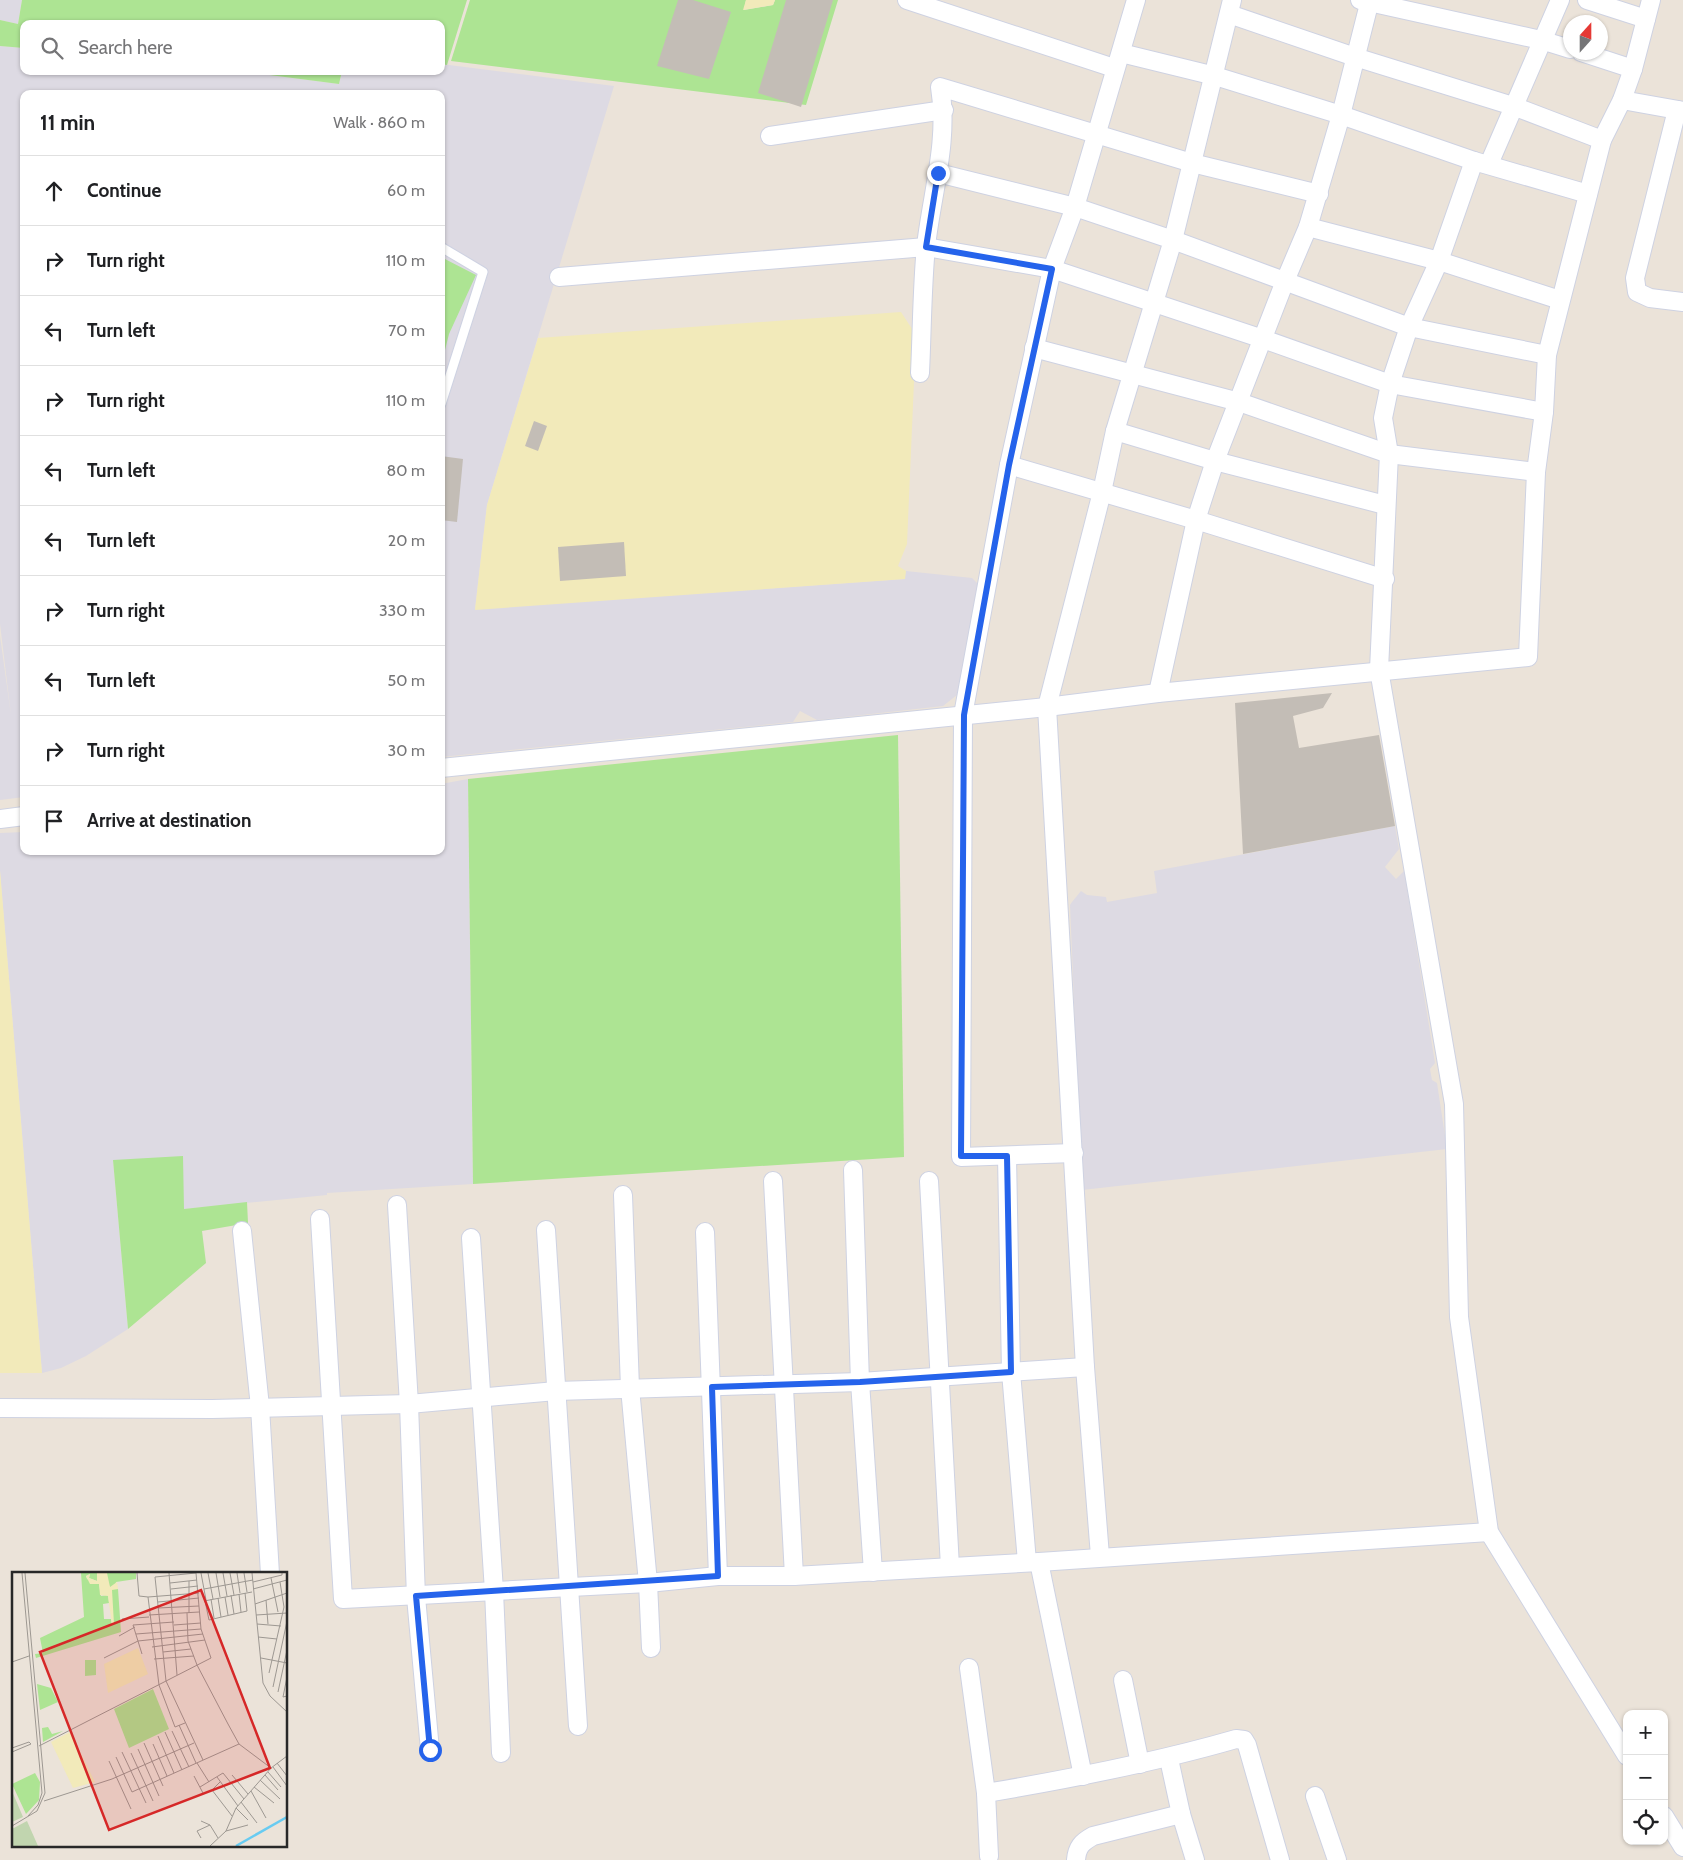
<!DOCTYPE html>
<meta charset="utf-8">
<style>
body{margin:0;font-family:Cabin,sans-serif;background:#f6f6f6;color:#202124}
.controls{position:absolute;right:15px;bottom:15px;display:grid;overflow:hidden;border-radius:10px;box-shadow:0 1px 4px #0004}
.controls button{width:45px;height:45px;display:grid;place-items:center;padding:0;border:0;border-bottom:1px solid #e0e0e0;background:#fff;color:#202124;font:25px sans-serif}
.compass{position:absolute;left:1563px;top:15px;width:45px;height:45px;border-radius:50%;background:#fff;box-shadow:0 1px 4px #0004;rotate:21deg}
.stop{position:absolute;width:15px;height:15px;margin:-11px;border:4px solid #2563eb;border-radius:50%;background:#fff}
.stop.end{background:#2563eb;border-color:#fff;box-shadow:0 1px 5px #0008}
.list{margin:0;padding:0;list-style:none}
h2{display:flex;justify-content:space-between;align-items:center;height:65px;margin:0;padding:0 20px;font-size:21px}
h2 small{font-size:16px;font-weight:400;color:#757577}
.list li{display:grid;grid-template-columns:32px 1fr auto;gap:15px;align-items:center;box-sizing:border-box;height:70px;padding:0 20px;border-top:1px solid #e0e0e0}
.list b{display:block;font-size:19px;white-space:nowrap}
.list em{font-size:16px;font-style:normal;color:#757577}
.icon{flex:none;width:28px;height:28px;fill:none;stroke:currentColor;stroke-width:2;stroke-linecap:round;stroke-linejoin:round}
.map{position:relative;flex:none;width:1683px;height:1860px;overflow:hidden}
.search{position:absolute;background:#fff;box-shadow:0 1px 4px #0004;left:20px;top:20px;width:425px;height:55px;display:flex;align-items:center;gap:12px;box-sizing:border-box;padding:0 18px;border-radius:10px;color:#757577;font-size:19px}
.panel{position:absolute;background:#fff;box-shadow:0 1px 4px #0004;left:20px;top:90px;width:425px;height:765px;border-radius:10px}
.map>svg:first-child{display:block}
</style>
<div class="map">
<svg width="1683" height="1860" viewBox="0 0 1683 1860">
<rect width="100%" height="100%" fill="#ebe3d9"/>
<g fill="#dddae3">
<path d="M0,0H22L18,24L0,20Z"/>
<path d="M0,46L24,48V71H239L339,84L342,71H441V64L614,86L487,505L475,609L904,579L906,571L972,578L980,586L957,695L943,706L817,720L800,711L793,722L441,757V94H24V797L0,800V636L11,715L0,624Z"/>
<path d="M468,779L473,1184L327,1193V1195L184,1209L113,1160L128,1329L86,1356L61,1368L42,1373L0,871V833L24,832V851H441V784Z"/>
<path d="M1395,826L1399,849L1385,867L1396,879L1404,871L1435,1063L1430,1069L1432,1080L1437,1083L1447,1149L1082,1190L1070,905L1072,902L1081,891L1087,895L1106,897L1107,902L1157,893L1154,871Z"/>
</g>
<g fill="#ade493">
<path d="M22,0H467L447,65L441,64V24H24V48L0,46V20L18,24Z"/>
<path d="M470,0H746L744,10L773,5L775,0H838L806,105L451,61Z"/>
<path d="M239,71H342L339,84Z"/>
<path d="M441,257L476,275L449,334L441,366Z"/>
<path d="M898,735L904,1157L473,1184L468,779Z"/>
<path d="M183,1156L184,1209L247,1202L248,1223L202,1231L206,1263L128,1329L113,1160Z"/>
</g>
<g fill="#f2eaba">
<path d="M746,0H775L773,5L743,10Z"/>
<path d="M901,312L916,335L907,544L898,566L906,571L905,579L475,610L487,505L538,338Z"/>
<path d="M0,871L42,1373H0Z"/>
</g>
<g fill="#c3bdb6">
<path d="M678,0H693L731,12L709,79L657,66Z"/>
<path d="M786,0H833L801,107L758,93Z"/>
<path d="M534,421L547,426L538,451L525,446Z"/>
<path d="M441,456L463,459L457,522L441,520Z"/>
<path d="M624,542L626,576L560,581L558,547Z"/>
<path d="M1332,693L1323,708L1293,716L1299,748L1379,735L1395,826L1243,854L1235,703Z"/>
</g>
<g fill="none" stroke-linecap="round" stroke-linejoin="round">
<g stroke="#ced2e2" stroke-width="11">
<path id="service" d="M441,247L483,272L441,404"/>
</g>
<g stroke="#ced2e2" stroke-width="20">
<g id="minor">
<path d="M907,0L1114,68"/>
<path d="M1360,0L1541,40L1570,49"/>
<path d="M1587,0L1646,19"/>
<path d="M1229,14L1355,57L1513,106L1602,140"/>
<path d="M1581,52L1633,69"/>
<path d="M1121,53L1215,76L1341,115L1474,161L1588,194"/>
<path d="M1622,100L1683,111"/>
<path d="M1677,110L1635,278L1637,292L1650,298L1683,302"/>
<path d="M770,136L944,110"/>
<path d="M1474,161L1439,261L1409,327L1390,384L1383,418L1389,454L1379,670L1454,1104L1459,1317L1489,1532L1627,1756"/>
<path d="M1489,164L1560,0"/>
<path d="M938,173L1075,207L1173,240L1409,327L1547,355"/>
<path d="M1308,227L1439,261L1560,300"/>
<path d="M559,277L926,247L1052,269L1263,339L1390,384L1544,412"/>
<path d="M1034,348L1239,402L1389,454L1536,472"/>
<path d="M920,373C922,331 922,288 926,246C932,193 949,140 940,87L1192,163L1319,194"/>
<path d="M1115,431L1215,461L1385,505"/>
<path d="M1009,465L1196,520L1385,579"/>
<path d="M1158,693L1196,520L1215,461L1285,281L1308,227L1341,115L1370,0"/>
<path d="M441,768L1047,707L1158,693L1528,657L1536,472L1544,412L1547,355L1602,140L1622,100L1633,69L1651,0"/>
<path d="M0,819L24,816"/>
<path d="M1074,1153L961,1157L963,715L1009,465L1052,269L1075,207L1136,0"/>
<path d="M1007,1156L1011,1372L1027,1562"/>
<path d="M853,1170L860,1382L873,1572"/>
<path d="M773,1181L794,1576"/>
<path d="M929,1181L950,1567"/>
<path d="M623,1195L630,1388L648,1583L651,1648"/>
<path d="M397,1205L409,1404L416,1597L430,1750"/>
<path d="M320,1219L343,1599L648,1583L718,1576H794L1039,1562L1489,1532"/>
<path d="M546,1230L578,1726"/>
<path d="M242,1231L260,1407L270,1574"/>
<path d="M705,1232L718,1576"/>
<path d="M471,1238L494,1591L501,1753"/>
<path d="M0,1408L212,1409L409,1404L556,1391L860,1382L1085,1367"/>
<path d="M1100,1556L1085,1367L1047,707L1102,492L1115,431L1173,240L1232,0"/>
<path d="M1039,1562L1083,1776"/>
<path d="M969,1668L986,1793L989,1856"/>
<path d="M1123,1680L1140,1764"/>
<path d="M1169,1759L1181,1814L1195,1860"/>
<path d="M986,1793C1070,1779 1153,1763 1236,1739L1244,1740L1247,1745L1280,1860"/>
<path d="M1315,1796L1337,1860"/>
<path d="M1664,1816L1683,1847"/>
<path d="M1076,1860C1077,1847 1082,1842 1093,1836L1181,1814"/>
</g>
</g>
<use href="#service" stroke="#fff" stroke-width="9"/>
<use href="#minor" stroke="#fff" stroke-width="18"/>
</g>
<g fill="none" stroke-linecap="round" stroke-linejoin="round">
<path stroke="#2563eb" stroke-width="6" d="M430,1750L416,1596L718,1576L712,1387L860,1382L1011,1372L1007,1156H961L964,715L1009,465L1052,269L926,247L938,173"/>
</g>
<g transform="translate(12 1572)">
<rect width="275" height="275" fill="#ebe3d9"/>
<path d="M69,1H85V9L77,6L78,2L74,4L75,7L87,12L89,24L96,23L97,31L91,32L92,47H99L100,53V17H106L109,60L24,86L23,82L31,81L28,66L72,45ZM89,1H124V7L104,10L103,15H98ZM73,88H84V103L73,104ZM25,112L39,116L46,130L28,138ZM141,117L157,157L117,176L102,137ZM36,155L40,162L51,159L31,170L30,156ZM23,201L28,210L27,228L14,242L0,212Z" fill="#ade493"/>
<path d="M85,1H95L98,15L105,10L106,17L100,18L102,52L100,53L96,24L88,23L87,12H78L74,4L78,2L77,6L85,9ZM126,76L136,102L96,121L92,92ZM58,160L83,210L61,216L39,170Z" fill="#f2eaba"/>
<path d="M0,219L11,245L0,250ZM15,249L26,274H0V257Z" fill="#c1d5af"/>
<path fill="none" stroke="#68cbf1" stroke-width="2.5" d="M224,274L275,245"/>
<path fill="none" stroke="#9d9892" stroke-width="1" d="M10,1L30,221L26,233L16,244M125,1L127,24L136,25L147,113L163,155L173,151M157,1L165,103M184,1L143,5L154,109L191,188M189,1L194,28M196,1L201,27M204,1L208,25M211,1L215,24M218,1L222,23M225,1L228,21M232,1L235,20M240,1L251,111L258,124L275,140M259,6L266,40M241,10L270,3V1M158,11L185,8M159,17L186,14M192,17L241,8M241,17L275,8M227,22L229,40M219,23L222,42M136,25L187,21M213,25L216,43M206,26L209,45M199,27L202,46M254,28L256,52M192,29L240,20M193,29L197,48L235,39L233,21M146,30L187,26M243,32L275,21M146,36L187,34M175,41L176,69L185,93L216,152L227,172L259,196M177,41V9M137,43L187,40M244,43L275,41M110,47L137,45M245,52L269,54M162,53L189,51M124,62L189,57M107,64L123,55M246,65L265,67M140,75L193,68M151,80L179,77M130,82L121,53L162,50M92,86L126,69L191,62M249,86L275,91M142,87L182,84M0,90L17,84M257,101L272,35L268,10M275,105L271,125L275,124M261,115L275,49M266,120L275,78M167,153L184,191M160,159L177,195M153,160L170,198M146,164L162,201M132,171L151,214M141,172L155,204M27,174L199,86L189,57L184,1M0,176L17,170L19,172L0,180M126,177L147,224M110,180L134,231M119,181L141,229M104,185L120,220L227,172M97,189L119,237M185,191L197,210M265,191L275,204M261,195L275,214M256,200L269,215M220,203L236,222M253,203L266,218M182,204L191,221M205,205L226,234M248,208L268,227M208,210L200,218L220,244M188,215L211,201L232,227M242,215L262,231M239,219L254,246M32,229L100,207L182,171M229,230L245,251M224,236L236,248M189,249L198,253L206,266M0,254L25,239L33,221L13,1M214,259L224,236L259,196L275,184M189,266L185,259L198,253M198,274L214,259L236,253"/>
<path fill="#d62828" fill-opacity="0.15" stroke="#d62828" stroke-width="2.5" d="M189,18L258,196L97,258L28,80Z"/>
<rect width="275" height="275" fill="none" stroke="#282828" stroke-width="2.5"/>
</g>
</svg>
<div class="controls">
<button>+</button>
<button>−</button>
<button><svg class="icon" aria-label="locate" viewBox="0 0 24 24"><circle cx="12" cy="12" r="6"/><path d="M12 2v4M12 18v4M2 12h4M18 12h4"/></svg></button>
</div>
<svg class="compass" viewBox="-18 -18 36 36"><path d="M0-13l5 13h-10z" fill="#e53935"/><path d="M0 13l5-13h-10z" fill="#757577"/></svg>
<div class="stop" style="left:430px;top:1750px"></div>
<div class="stop end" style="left:938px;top:173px"></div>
<div class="search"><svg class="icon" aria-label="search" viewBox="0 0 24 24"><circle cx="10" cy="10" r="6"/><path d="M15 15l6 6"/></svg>Search here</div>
<section class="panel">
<h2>11 min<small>Walk · 860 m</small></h2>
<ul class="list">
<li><svg class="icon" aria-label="ahead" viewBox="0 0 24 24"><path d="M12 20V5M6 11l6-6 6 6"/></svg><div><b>Continue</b></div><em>60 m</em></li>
<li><svg class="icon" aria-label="right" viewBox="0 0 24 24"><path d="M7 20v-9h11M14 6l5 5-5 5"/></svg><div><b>Turn right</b></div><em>110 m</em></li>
<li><svg class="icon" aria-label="left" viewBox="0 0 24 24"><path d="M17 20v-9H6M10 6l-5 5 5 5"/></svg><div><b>Turn left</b></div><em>70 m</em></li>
<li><svg class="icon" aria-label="right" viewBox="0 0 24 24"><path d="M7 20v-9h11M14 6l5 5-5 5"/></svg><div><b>Turn right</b></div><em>110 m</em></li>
<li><svg class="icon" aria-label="left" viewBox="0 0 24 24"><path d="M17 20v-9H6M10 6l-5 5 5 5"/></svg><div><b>Turn left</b></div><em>80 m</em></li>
<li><svg class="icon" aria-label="left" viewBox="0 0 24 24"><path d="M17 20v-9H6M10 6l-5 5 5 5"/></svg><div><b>Turn left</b></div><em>20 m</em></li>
<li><svg class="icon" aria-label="right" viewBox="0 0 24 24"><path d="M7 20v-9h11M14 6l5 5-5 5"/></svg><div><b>Turn right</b></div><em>330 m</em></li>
<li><svg class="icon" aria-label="left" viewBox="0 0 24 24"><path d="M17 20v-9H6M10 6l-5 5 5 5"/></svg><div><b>Turn left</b></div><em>50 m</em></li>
<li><svg class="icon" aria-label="right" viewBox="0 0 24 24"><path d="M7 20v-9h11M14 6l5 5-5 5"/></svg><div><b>Turn right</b></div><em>30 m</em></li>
<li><svg class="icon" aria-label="arrive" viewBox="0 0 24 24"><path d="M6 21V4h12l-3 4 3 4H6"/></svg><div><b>Arrive at destination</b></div></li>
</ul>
</section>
</div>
